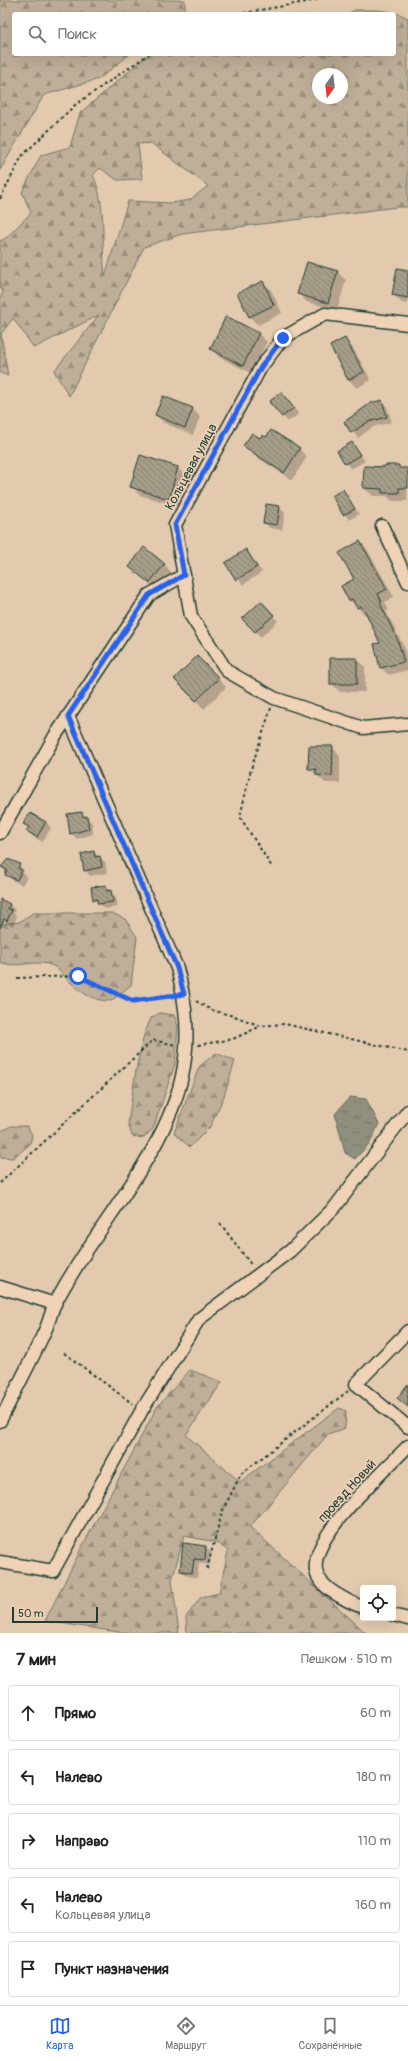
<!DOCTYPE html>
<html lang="ru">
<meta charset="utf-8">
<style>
body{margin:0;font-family:Pangolin,sans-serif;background:#f2f2f2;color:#222}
.controls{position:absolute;right:12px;bottom:12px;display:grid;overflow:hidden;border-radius:4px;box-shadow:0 4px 16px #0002}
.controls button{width:36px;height:36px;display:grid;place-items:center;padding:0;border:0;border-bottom:1px solid #e0e0e0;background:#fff;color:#222;font:20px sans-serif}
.compass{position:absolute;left:312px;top:68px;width:36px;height:36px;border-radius:50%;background:#fff;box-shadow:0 4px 16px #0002;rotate:194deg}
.scale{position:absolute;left:12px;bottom:10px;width:86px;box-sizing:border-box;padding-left:4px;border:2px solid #1f3d34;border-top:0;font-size:11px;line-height:14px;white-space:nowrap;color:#1f3d34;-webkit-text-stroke:3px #f0d3b7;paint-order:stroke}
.stop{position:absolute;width:12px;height:12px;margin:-9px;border:3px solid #2563eb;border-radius:50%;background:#fff}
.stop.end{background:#2563eb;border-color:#fff;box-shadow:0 1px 4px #0008}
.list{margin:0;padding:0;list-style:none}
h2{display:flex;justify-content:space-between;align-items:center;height:52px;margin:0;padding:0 16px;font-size:17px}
h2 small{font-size:13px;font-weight:400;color:#767676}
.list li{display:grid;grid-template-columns:26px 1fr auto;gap:12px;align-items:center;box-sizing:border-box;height:56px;margin:0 8px 8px;padding:0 8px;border:1px solid #e0e0e0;border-radius:4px}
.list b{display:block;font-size:15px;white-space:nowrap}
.list p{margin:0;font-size:13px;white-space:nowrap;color:#767676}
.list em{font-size:13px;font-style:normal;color:#767676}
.icon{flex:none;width:22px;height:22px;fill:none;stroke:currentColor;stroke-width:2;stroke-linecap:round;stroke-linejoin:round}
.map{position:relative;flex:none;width:408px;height:1633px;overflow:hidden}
.search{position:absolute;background:#fff;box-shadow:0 4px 16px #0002;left:12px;right:12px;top:12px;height:44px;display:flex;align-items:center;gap:10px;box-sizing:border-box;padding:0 14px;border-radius:4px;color:#767676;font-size:15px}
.sheet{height:372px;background:#fff}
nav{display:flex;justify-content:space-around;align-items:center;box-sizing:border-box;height:56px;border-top:1px solid #e0e0e0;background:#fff;font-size:11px;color:#767676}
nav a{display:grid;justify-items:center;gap:2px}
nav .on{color:#2563eb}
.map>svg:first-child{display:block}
</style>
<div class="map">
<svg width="408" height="1633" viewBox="0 0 408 1633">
<defs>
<pattern id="forest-firs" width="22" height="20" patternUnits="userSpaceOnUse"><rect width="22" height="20" fill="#bfaf99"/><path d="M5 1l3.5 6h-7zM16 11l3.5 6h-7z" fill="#9b907e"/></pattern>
<pattern id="water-ripples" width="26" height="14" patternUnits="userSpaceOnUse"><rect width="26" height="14" fill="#908e7b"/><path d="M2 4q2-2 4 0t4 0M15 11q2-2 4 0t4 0" fill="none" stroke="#757566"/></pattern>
<pattern id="building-back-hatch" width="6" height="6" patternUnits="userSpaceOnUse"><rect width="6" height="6" fill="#a69e89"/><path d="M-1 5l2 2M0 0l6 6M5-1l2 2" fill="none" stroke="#878271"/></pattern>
</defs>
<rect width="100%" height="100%" fill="#e3caaf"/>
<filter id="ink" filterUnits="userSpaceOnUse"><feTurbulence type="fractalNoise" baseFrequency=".025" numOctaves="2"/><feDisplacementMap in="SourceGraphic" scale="8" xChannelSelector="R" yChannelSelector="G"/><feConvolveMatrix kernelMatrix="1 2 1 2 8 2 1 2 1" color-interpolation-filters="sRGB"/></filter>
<g filter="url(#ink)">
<g fill="url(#forest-firs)" stroke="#6f7666" fill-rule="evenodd">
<path d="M0,0H185V9L179,14H14V54H130L99,79L44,95L0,170Z"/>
<path d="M355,10C372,10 392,9 408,18V207H397L182,234L144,247L69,396L54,371L99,315L34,348L13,318L1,334L8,376L0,373V299L3,291L0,288V241L6,238L31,213L22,192L41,155L70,147L80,113L149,54H290L300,58L308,54H394V14H347ZM318,74H342V98H318ZM151,143L208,186L190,200L172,203L128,201L105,276C101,243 107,205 93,175L100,168L117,180L142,179L138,144Z"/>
<path d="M33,913H112L125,919L137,937L131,985L111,1001C89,1001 79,990 64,976C61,973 58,969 55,967C38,957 17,970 0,962V924L19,922Z"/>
<path d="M160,1013L174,1015L178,1026L175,1064L153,1129L143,1138L132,1136L128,1123L136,1070L144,1035L151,1018Z"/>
<path d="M216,1053L235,1061L224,1096L210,1127L190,1147L174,1133L199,1067Z"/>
<path d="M11,1126H27L32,1135L30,1144L13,1158L0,1157V1132Z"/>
<path d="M190,1370L222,1382L186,1435L240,1482L339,1408L346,1411L345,1428L328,1434L250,1527L366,1633H187L186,1617L201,1597L219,1593L228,1551L216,1542L184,1536L172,1580L179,1633H125L45,1621L81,1549L157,1407Z"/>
</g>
<path fill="url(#water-ripples)" stroke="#636e5f" d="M350,1097L366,1099L379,1124L370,1143L355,1159L345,1153L335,1114Z"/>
<g fill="#0003">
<path d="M408,271V304L402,303L393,295Z"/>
<path d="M337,272L346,280L337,310L307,302L298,293Z"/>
<path d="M263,282L271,290L282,313L258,325L250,317L239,294Z"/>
<path d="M226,318L259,334L267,342L251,373L219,357L211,349Z"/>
<path d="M345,339L353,348L371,380L357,388L349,380L331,347Z"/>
<path d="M281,393L299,414L288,422L271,402Z"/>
<path d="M382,401L387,407L392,422L373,427L358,438L345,422Z"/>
<path d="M192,408L200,417L193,435L164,423L156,415Z"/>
<path d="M261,439L299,449L307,457L292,480L252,454L244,446Z"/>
<path d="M352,444L365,461L351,469L346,463Z"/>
<path d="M141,457L178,468L186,477L177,506L140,495L131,486Z"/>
<path d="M398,466L401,469H408L407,501H392L387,496H373L364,488L365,467Z"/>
<path d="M343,491L359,514L349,520L333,497Z"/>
<path d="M279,507L285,513L282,530L270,528L264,522Z"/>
<path d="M360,542L367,549L394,597L385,602L389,610L386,611L405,649L408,670L389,675L381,668L375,645L381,643L368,614L365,615L350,600L342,586L356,579Z"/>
<path d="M246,551L262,572L243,585L226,563Z"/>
<path d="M164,564L172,573L158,591L130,567Z"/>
<path d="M261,603L278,621L261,637L244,619Z"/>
<path d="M197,657L226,687L204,709L175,679Z"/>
<path d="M357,659L365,667V692H340L331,683Z"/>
<path d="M332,747L340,756V783H325L309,768Z"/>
<path d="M82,813L92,823L93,834L77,839L71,833Z"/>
<path d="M46,822L51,828L43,842L33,837L28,831L29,828L25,824Z"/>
<path d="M94,852L105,862L107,873L90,876L85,870Z"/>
<path d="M19,865L24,871L23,873L27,877L22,885L12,880L2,867Z"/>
<path d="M105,886L116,897L118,907L105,909L94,900Z"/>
<path d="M0,901L10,905L15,910L14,913L17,916L13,926L0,920Z"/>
<path d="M206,1547L211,1552L210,1565L199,1563L197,1578L187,1576L181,1571Z"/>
</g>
<g fill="url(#building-back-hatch)" stroke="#1f3d34">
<path d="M307,262L338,271L328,303L297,294Z"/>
<path d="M397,268L408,270V298L392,295Z"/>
<path d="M263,281L274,305L249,317L237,293Z"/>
<path d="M226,316L259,333L243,366L210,349Z"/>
<path d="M345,338L364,372L348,380L330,346Z"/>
<path d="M281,392L294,408L282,417L269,402Z"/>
<path d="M163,396L193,408L185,428L155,415Z"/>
<path d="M382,400L387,417L368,422L351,433L344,422L371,403Z"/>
<path d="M271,430L300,448L284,473L243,446L252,433L260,438L262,435L266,437Z"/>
<path d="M352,442L360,455L345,464L337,451Z"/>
<path d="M140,455L178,467L169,499L130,487Z"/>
<path d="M385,465H399V468H408V488H399V493H382V489L363,488L364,466L384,467Z"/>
<path d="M343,489L355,509L343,515L332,496Z"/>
<path d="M266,504L280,506L277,525L263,523Z"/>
<path d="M360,541L387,589L378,594L382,602L380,603L398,641L404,662L380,668L374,644L380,643L365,611L361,606L357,608L352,599L349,601L341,586L354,579L339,553Z"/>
<path d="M144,547L165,564L149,583L129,567Z"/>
<path d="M246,549L257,567L236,580L225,563Z"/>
<path d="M261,601L274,615L255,632L242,619Z"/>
<path d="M197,656L219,678L196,701L174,679Z"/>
<rect x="330" y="658" width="27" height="26"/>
<path d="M309,746H333L332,776L316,775V769H308Z"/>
<path d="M82,812L83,817L87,816L89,829L70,834L67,814Z"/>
<path d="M30,813L46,822L37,837L26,831L29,827L23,824Z"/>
<path d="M94,851L95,857L100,856L102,867L84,871L81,854Z"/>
<path d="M8,859L20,864L18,868L22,870L17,880L5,875L7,870L1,867Z"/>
<path d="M106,885L107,891L111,890L113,902L98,904L97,899L93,900L91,887Z"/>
<path d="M0,899L10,904L8,909L12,910L7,921L4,919L0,928Z"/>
<path d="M408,1384V1407L397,1398Z"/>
<path d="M183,1543L206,1546L205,1560L194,1559L192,1573L180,1571Z"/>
</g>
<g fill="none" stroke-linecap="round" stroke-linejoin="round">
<g stroke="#1f3d34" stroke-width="15">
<g id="street">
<path d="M408,324L325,314L283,338L261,367L175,525L191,616L227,671L274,698L363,728L408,724"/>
<path d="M382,526L408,582"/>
<path d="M0,833L55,736L149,595L184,575"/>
<path d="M0,1287L55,1304"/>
<path d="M408,1331L356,1384L408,1427"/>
<path d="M0,1421C16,1389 33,1358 47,1326C50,1318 52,1310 55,1303C60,1294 65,1285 70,1277C109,1211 177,1136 185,1058C189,1028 185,998 177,968L68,716"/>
<path d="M0,1562L53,1571L142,1410L199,1319L290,1251L335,1207L408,1111"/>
<path d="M363,1607C352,1604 345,1599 336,1594C328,1589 318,1581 316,1571C310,1535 384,1472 408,1446"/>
<path d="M393,1615L408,1619"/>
</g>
</g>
<g stroke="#1f3d34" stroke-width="2" stroke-dasharray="3 3" stroke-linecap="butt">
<path d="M238,14L317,0"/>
<path d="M0,199L22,156L75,105L149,54"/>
<path d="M271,708L251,769L240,817L272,867"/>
<path d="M17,978L78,976L133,1001L171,995"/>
<path d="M196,1001L211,1010L234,1016L261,1026L285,1024L408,1052"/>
<path d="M198,1045L233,1039L261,1026"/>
<path d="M0,1183L153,1040L176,1045"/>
<path d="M220,1223L252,1266"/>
<path d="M64,1353L133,1404"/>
<path d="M207,1569L222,1512L241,1474L348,1391"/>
</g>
<use href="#street" stroke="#f0d3b7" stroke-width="12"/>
</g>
</g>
<g fill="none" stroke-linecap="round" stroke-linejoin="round" filter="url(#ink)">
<path stroke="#2563eb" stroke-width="5" d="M78,976L133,1001L184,994L177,968L68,716L149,595L184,575L175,525L261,367L283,338"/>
</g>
<g text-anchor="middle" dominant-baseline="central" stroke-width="3" stroke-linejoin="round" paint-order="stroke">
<g font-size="13" fill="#1f3d34" stroke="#f0d3b7">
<text transform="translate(191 467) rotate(-62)">Кольцевая улица</text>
<text transform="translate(347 1491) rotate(-48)">проезд Новый</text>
</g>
</g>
</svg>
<div class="controls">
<button><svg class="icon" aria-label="locate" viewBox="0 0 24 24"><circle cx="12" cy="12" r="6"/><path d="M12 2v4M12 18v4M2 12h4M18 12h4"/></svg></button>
</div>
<svg class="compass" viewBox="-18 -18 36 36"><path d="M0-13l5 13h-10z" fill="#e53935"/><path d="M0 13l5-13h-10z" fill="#767676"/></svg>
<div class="scale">50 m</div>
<div class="stop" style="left:78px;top:976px"></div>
<div class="stop end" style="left:283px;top:338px"></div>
<div class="search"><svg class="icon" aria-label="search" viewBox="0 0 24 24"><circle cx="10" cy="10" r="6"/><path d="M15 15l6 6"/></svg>Поиск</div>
</div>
<section class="sheet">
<h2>7 мин<small>Пешком · 510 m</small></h2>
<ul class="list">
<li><svg class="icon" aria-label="ahead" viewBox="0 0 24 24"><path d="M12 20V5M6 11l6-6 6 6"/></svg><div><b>Прямо</b></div><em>60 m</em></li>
<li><svg class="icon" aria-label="left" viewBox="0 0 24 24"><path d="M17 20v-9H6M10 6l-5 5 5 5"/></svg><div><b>Налево</b></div><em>180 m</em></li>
<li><svg class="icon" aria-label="right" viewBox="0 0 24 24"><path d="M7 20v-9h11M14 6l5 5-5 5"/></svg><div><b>Направо</b></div><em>110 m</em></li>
<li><svg class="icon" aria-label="left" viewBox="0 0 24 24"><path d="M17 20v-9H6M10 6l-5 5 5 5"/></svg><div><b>Налево</b><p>Кольцевая улица</p></div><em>160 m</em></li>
<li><svg class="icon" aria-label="arrive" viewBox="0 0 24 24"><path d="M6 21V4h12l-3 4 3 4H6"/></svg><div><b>Пункт назначения</b></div></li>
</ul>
</section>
<nav>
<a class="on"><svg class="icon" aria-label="map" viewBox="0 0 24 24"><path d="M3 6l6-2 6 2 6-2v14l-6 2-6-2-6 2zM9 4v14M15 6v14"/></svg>Карта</a>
<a><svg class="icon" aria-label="directions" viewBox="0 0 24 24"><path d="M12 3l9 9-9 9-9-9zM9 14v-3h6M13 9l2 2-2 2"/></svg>Маршрут</a>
<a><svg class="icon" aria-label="saved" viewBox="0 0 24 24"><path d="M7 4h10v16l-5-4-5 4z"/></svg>Сохранённые</a>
</nav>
